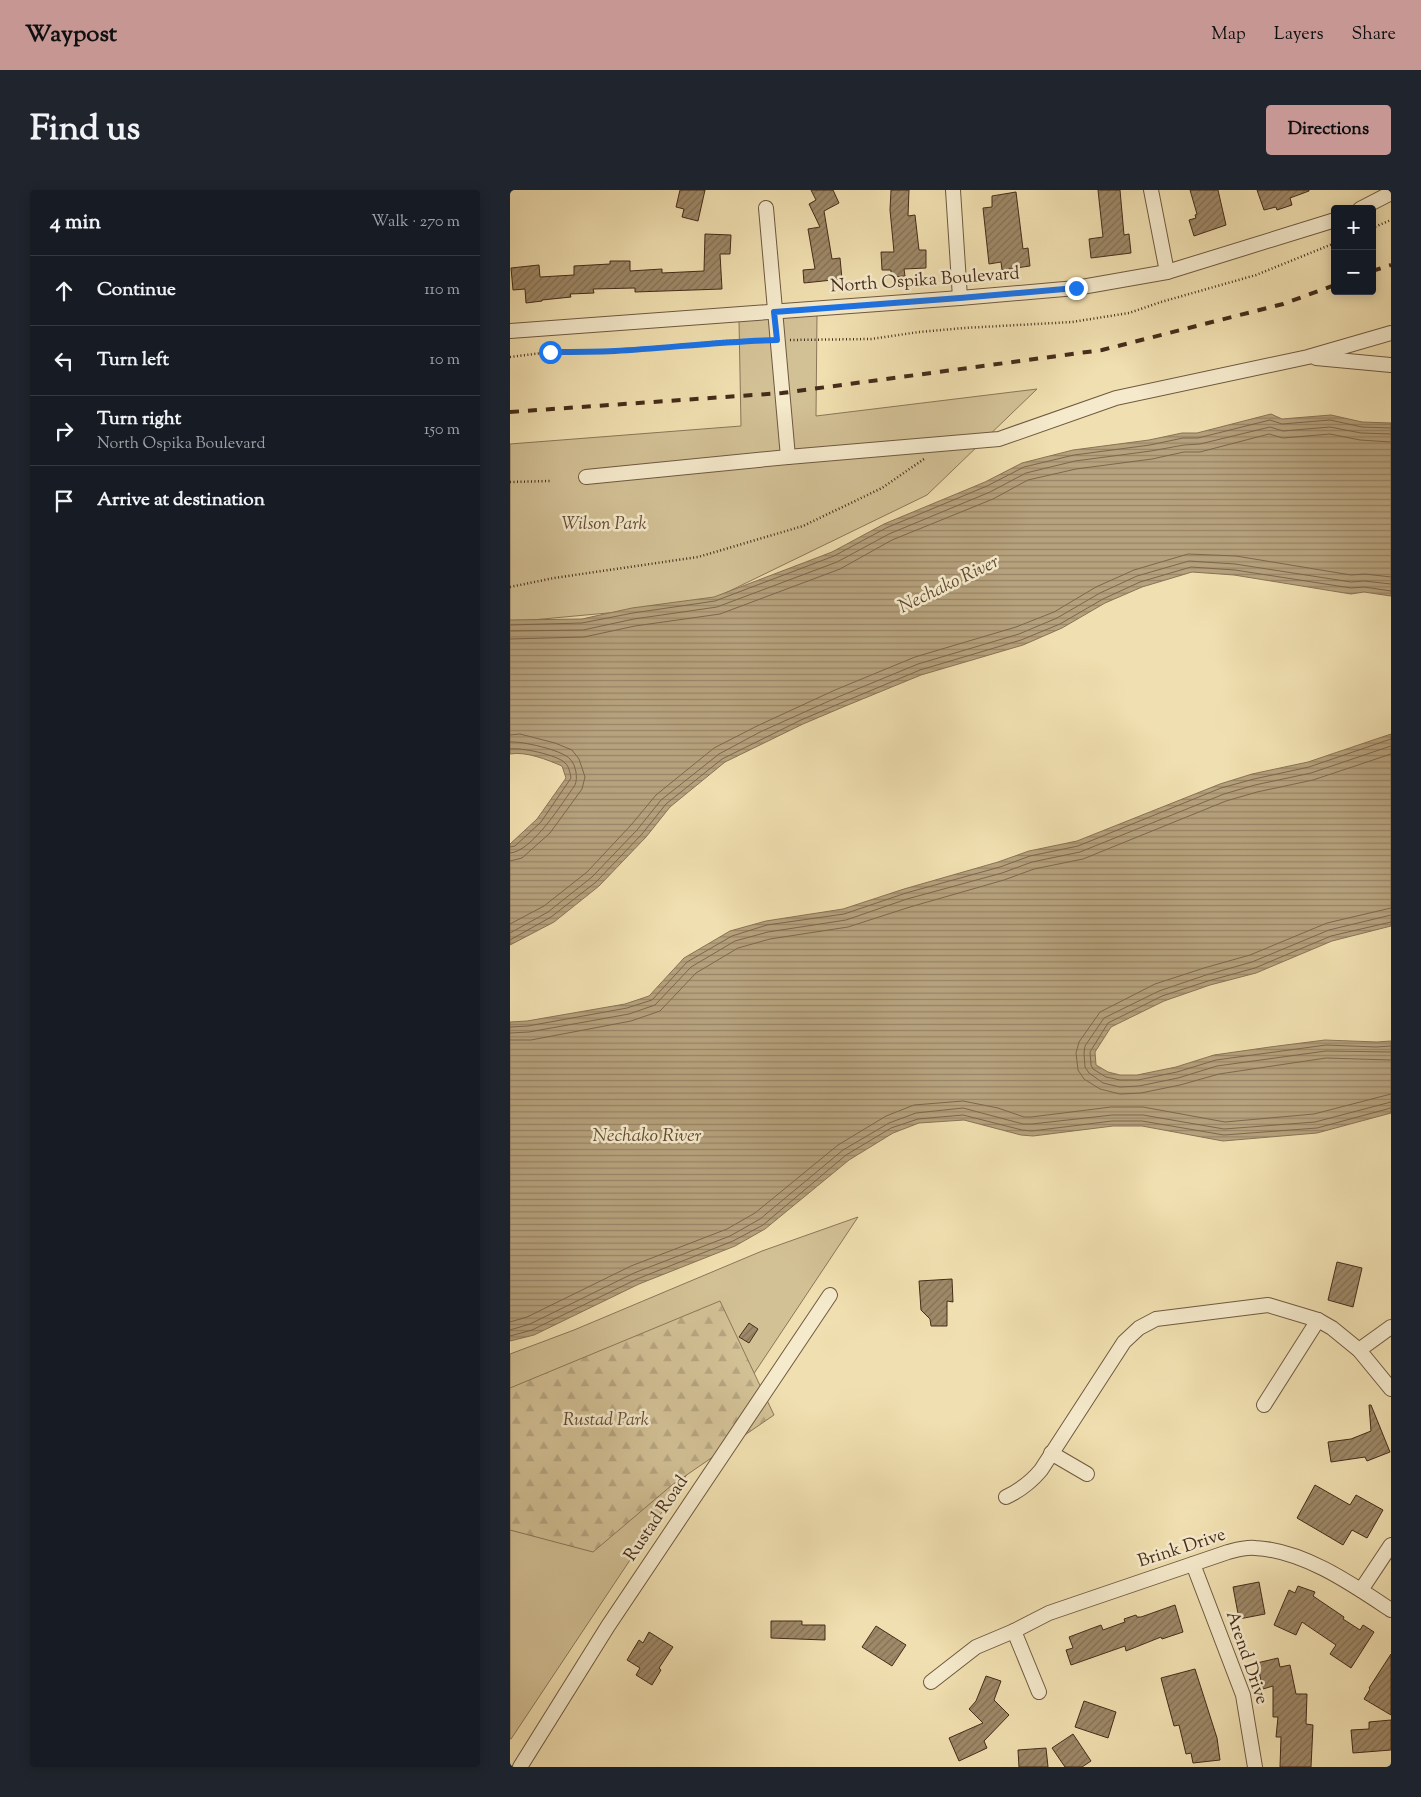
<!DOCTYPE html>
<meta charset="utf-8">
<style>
body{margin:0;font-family:"Sorts Mill Goudy",serif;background:#20242c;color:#f1f3f6}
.controls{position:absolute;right:15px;top:15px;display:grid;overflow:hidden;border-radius:5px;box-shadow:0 2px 12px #0003}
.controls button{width:45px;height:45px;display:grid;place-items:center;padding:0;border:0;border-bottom:1px solid #363941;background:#171b24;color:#f1f3f6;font:25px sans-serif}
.stop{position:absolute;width:15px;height:15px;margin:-11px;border:4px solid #1a73e8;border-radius:50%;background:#fff}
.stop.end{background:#1a73e8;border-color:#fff;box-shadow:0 1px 5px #0008}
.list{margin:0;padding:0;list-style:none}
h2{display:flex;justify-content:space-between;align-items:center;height:65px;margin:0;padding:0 20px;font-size:21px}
h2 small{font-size:16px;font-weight:400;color:#9ea1a6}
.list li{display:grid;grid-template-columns:32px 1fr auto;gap:15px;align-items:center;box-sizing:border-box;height:70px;padding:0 20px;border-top:1px solid #363941}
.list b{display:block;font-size:19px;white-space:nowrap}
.list p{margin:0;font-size:16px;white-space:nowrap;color:#9ea1a6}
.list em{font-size:16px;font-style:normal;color:#9ea1a6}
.icon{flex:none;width:28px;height:28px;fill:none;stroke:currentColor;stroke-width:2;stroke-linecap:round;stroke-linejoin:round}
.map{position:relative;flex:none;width:881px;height:1577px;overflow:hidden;border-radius:5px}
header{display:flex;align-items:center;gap:30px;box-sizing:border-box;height:70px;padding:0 25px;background:#c59692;color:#111}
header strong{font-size:24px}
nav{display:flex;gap:28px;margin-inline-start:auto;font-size:18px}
.intro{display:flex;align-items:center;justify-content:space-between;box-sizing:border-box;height:120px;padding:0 30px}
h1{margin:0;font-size:35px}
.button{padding:12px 22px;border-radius:5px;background:#c59692;color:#111;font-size:18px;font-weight:700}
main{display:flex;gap:30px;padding:0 30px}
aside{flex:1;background:#171b24;border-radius:5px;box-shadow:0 2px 12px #0003}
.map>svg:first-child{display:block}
</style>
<header>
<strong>Waypost</strong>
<nav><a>Map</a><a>Layers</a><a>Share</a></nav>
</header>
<div class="intro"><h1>Find us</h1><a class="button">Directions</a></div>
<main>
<aside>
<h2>4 min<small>Walk · 270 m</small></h2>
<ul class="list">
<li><svg class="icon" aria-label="ahead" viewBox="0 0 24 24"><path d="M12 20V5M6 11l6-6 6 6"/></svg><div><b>Continue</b></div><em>110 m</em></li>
<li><svg class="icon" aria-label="left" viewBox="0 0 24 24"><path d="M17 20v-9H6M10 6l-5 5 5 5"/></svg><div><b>Turn left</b></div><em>10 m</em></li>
<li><svg class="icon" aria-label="right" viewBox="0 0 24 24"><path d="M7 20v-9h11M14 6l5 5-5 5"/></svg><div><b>Turn right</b><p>North Ospika Boulevard</p></div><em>150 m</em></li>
<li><svg class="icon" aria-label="arrive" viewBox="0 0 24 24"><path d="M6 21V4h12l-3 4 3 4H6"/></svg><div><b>Arrive at destination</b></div></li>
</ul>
</aside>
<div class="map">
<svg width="881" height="1577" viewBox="0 0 881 1577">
<defs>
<pattern id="forest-firs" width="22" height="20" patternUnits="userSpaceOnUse" patternTransform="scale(1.25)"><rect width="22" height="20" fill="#d3c196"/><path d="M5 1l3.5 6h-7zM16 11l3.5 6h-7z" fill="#b6a681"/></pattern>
<pattern id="water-rules" width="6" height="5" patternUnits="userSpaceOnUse" patternTransform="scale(1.25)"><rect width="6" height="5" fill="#b6a27d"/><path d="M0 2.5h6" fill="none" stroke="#968466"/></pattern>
<pattern id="building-hatch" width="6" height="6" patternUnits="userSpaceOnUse" patternTransform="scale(1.25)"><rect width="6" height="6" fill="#9e8968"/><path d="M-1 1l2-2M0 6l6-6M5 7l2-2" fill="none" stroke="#837055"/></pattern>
</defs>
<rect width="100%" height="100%" fill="#f0dfb0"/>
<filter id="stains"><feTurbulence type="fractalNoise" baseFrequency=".004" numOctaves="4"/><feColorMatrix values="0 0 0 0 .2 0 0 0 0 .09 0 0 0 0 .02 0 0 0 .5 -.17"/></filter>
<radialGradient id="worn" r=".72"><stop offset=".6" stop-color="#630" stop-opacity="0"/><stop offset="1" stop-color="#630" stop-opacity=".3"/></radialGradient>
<g fill="#d3c196" stroke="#8c7658">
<path d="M307,125L306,226L527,199L417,305L199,411L184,415L0,432V254L231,236L229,131Z"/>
<path d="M348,1027L1,1549H0V1164L64,1140L252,1061Z"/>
</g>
<path fill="url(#forest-firs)" stroke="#8c7658" d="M210,1111L264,1225L162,1295L83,1362L0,1340V1198Z"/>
<g fill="url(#water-rules)" stroke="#897355">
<path d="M761,224L772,229L821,225L852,232L881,233V406L854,402L841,404L724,385L682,382L632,397L595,413L552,438L513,455L411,485L333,517L293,534L215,572L160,617L136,647L89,696L44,732L0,755V654L27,629L56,588L52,576C38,570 16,561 0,564V430L72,429L122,418L204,407L322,362L374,334L475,292L512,273L563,260L639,250L672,243H687Z"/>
<path d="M881,544V736L822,751L746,783L700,795L654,811L601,837L585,862L586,875L598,882L610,885H627L666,877L704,865L760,857L815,850L867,852L881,851V923L807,943L713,951L632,936H603L523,946L511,945L454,930L409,933L383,943L339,970L255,1039L225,1056L129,1094L24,1145L0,1151V832L17,831L115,814L139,806L174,768L220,741L256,731L333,719L394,699L488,672L519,661L567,651L710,594L742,584L798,572Z"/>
</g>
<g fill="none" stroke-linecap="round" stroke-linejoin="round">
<g stroke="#7e674c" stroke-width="1">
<path d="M0,435L72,433L123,423L205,411L324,366L376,338L477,296L514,277L564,265L640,255L673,248H688L760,230L772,234L820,230L852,237L881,238"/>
<path d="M0,441L73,440L124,429L207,417L327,372L379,344L480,302L516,283L565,271L641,261L674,255L690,254L760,237L773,241L820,237L851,243L881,244"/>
<path d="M0,449L74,447L125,436L210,424L330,379L382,350L483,309L518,290L566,279L642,269L674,262H690L759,244L773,248L820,244L850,250L881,252"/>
<path d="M0,545L10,544L45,553L62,560L69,569L75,587L72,599L40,643L12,668L0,671"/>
<path d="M0,552C12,551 52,560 60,569C66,575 68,588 65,595C53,612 22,662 0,663"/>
<path d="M0,559C10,557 48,565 55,573C59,576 60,583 61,588L31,632L5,656L0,657"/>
<path d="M881,718L817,733L740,765L694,778L645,794L590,822L569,852L566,863L568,880L574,889L590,899L610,904L631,903L670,895L709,884L816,868L881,870"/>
<path d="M881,725L819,740L742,772L696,785L649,801L594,828L575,856L574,863L575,877L579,883L593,893L610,897L629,896L668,888L707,876L816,861L881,862"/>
<path d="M881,732L821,746L745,778L698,791L652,806L598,833L580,862L581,875L583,879L596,887L610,890H628L667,882L706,870L816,855L866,857L881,856"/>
<path d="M0,734L34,716L77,682L121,635L146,605L204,558L247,536L325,500L405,467L506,437L544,422L586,397L624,380L678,364L726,366L841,385L855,384L881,387"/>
<path d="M0,743L38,722L82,687L127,640L151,610L209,564L250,542L328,507L408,474L509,444L547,428L590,403L627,386L679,371L725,374L841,392L854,391L881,394"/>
<path d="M0,750L41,727L86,692L132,644L156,614L212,569L291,530L331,513L410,480L511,450L550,434L593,409L630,392L681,377L725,380L841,398L854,397L881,401"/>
<path d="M0,837L18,836L117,818L142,810L177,772L222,746L257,735L334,724L396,703L490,677L520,666L568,656L711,598L744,589L799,577L881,549"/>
<path d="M0,843L19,842L119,824L145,815L181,777L225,751L258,742L336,730L397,709L492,683L522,672L570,662L714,604L745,595L801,583L881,556"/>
<path d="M0,850H21L121,831L150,821L186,783L228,758L260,749L338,737L400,717L494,690L524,679L573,669L716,611L747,602L803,590L881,564"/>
<path d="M0,1132L17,1127L121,1076L217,1039L245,1023L328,955L376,926L404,915L453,911L488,918L514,927H521L601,917H633L715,932L804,924L881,904"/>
<path d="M0,1140L20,1134L124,1083L220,1046L250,1029L333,960L379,933L406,923L453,918L513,934H522L602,925H633L714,939L805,932L881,912"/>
<path d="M0,1146L22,1140L127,1089L223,1051L253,1035L336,965L381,938L408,929L453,925L512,940L522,941L602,931H632L714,945L807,938L881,918"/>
</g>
</g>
<g fill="url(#building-hatch)" stroke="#452c1a">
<path d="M170,0H195L188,31L172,27L174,19L166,17Z"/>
<path d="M301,0H323L329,13L314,21L322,69L330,68L332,89L294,93L293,80L305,79L298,39L310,37L299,14L306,10Z"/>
<path d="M381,0H399L398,26L405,25L409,60H416V78L394,79L395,86L381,87V80H372L371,62H384L380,20Z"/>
<path d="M588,0H610L614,45L619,44L621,63L581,68L579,49L593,47Z"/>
<path d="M680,0H708L716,35L684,46L679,30L686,28L685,25L687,24Z"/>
<path d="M747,0H799V1L780,8L782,15L767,20L766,17L754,20Z"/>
<path d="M506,2L513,59L518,58L520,76L492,80L491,72L479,74L473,18L482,17V6Z"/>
<path d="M195,44L221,45L220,64H210L212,99L125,102V98L83,99L84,103L60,104L61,107L32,110V111L16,113L15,99L3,100L1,78L29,75L30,87L64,85V76L100,74V71H120V81L152,79V83L194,81Z"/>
<path d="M827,1072L852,1078L843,1117L818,1110Z"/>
<path d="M442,1089L443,1112L437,1111V1136H421L420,1129L411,1120L409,1091Z"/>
<path d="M239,1133L248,1139L239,1153L229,1147Z"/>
<path d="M859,1215H861L880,1262L857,1271L855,1267L821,1272L818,1252L841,1249L861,1241Z"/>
<path d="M805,1295L840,1315L846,1305L873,1320L857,1348L842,1340L833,1355L787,1328Z"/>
<path d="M749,1392L755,1424L729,1429L723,1397Z"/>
<path d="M788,1396L805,1402L803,1406L834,1427L833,1429L850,1440L853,1435L864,1442L841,1478L820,1464L826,1455L792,1432L786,1445L764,1435L779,1400L785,1403Z"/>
<path d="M665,1415L673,1442L652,1449L651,1447L616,1461L615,1456L561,1475L556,1460L563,1458L559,1447L591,1435L593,1440L615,1432L614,1429L626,1425L627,1427H631Z"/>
<path d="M261,1431H292V1435H315V1450L261,1448Z"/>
<path d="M366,1436L396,1455L382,1476L352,1457Z"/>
<path d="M139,1442L163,1457L149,1478L151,1480L142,1495L126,1485L130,1478L117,1470L129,1450L133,1453Z"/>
<path d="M881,1464V1525L854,1509L860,1499L859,1498Z"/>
<path d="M768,1468L770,1477L780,1475L786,1504H797L796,1534L803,1535L801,1577H770L771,1547H766L768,1527H763V1496L753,1499L747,1473Z"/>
<path d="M685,1479L707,1548L710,1570L683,1573L681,1563L676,1564L669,1535L664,1536L651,1488Z"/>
<path d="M476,1486L491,1491L484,1510L499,1525L474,1551L477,1558L449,1571L439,1548L473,1533L459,1519L466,1511Z"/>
<path d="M574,1511L606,1522L598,1548L565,1537Z"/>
<path d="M881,1530V1560L843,1563L841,1540L859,1539V1532Z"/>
<path d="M563,1544L581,1571L572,1577H555L542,1558Z"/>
<path d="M536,1558L538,1577H509L508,1560Z"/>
</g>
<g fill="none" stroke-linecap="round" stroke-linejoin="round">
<g stroke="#705940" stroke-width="16">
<g id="minor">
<path d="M443,0L450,108"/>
<path d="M641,0L657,82"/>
<path d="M256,18L278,267"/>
<path d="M850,19L881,3"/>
<path d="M0,141L450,108L566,98L657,82L825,30"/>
<path d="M806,168L881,175"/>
<path d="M76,287L278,267L489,249L606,208L798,167L881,143"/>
<path d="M849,1160L881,1137"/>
<path d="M754,1215L808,1130"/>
<path d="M541,1263L577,1284"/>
<path d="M496,1307C511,1300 521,1292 531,1280L614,1152L629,1138L646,1129L758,1115L808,1130L822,1138L849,1160L881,1199"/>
<path d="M683,1374L733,1505L745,1577"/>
<path d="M851,1400L881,1355"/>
<path d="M504,1441L529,1502"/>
<path d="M421,1492L466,1457L504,1441L539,1423L718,1362C726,1360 736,1357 745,1358C793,1360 842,1394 881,1420"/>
<path d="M10,1577L98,1436L320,1105"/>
</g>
</g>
<g stroke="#452c1a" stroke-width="2.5" stroke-dasharray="1 2.5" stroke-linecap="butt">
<path d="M862,38L881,30"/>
<path d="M280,150L361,149L409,142L454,138L562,132L619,123L651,112L746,85L825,53"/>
<path d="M0,167L40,162L103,161L215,151L254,150"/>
<path d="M0,292L40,291"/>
<path d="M0,397L44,388L188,367L293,336L372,298L414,269"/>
</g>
<use href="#minor" stroke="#f5eacc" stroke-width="14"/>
<g stroke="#452c1a" stroke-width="4" stroke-dasharray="9 9" stroke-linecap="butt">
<path d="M862,81L881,75"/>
<path d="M0,222L272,203L592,160L773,114L825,95"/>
</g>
</g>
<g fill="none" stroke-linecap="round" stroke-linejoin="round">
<path stroke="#1a73e8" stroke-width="6" d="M40,162C62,162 84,162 105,161C159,158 213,151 267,150L264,122L450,108L566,98"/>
</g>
<g text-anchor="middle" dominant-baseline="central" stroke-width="5" stroke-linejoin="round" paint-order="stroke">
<g font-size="18" fill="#452c1a" stroke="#f5eacc">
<text transform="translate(415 91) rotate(-4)">North Ospika Boulevard</text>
<text transform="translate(147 1329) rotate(-56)">Rustad Road</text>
<text transform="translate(672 1359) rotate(-18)">Brink Drive</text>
<text transform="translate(736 1468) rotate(71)">Arend Drive</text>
</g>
<g font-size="18" font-style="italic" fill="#614a33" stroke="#f5eacc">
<text x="94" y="335">Wilson Park</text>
<text x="96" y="1231">Rustad Park</text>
</g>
<g font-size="19" font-style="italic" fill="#614a33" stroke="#f5eacc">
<text transform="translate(439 395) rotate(-26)">Nechako River</text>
<text x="137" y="946">Nechako River</text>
</g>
</g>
<rect width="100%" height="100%" filter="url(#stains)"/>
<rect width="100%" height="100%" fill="url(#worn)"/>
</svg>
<div class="controls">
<button>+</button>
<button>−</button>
</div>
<div class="stop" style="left:40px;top:162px"></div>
<div class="stop end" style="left:566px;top:98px"></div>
</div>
</main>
